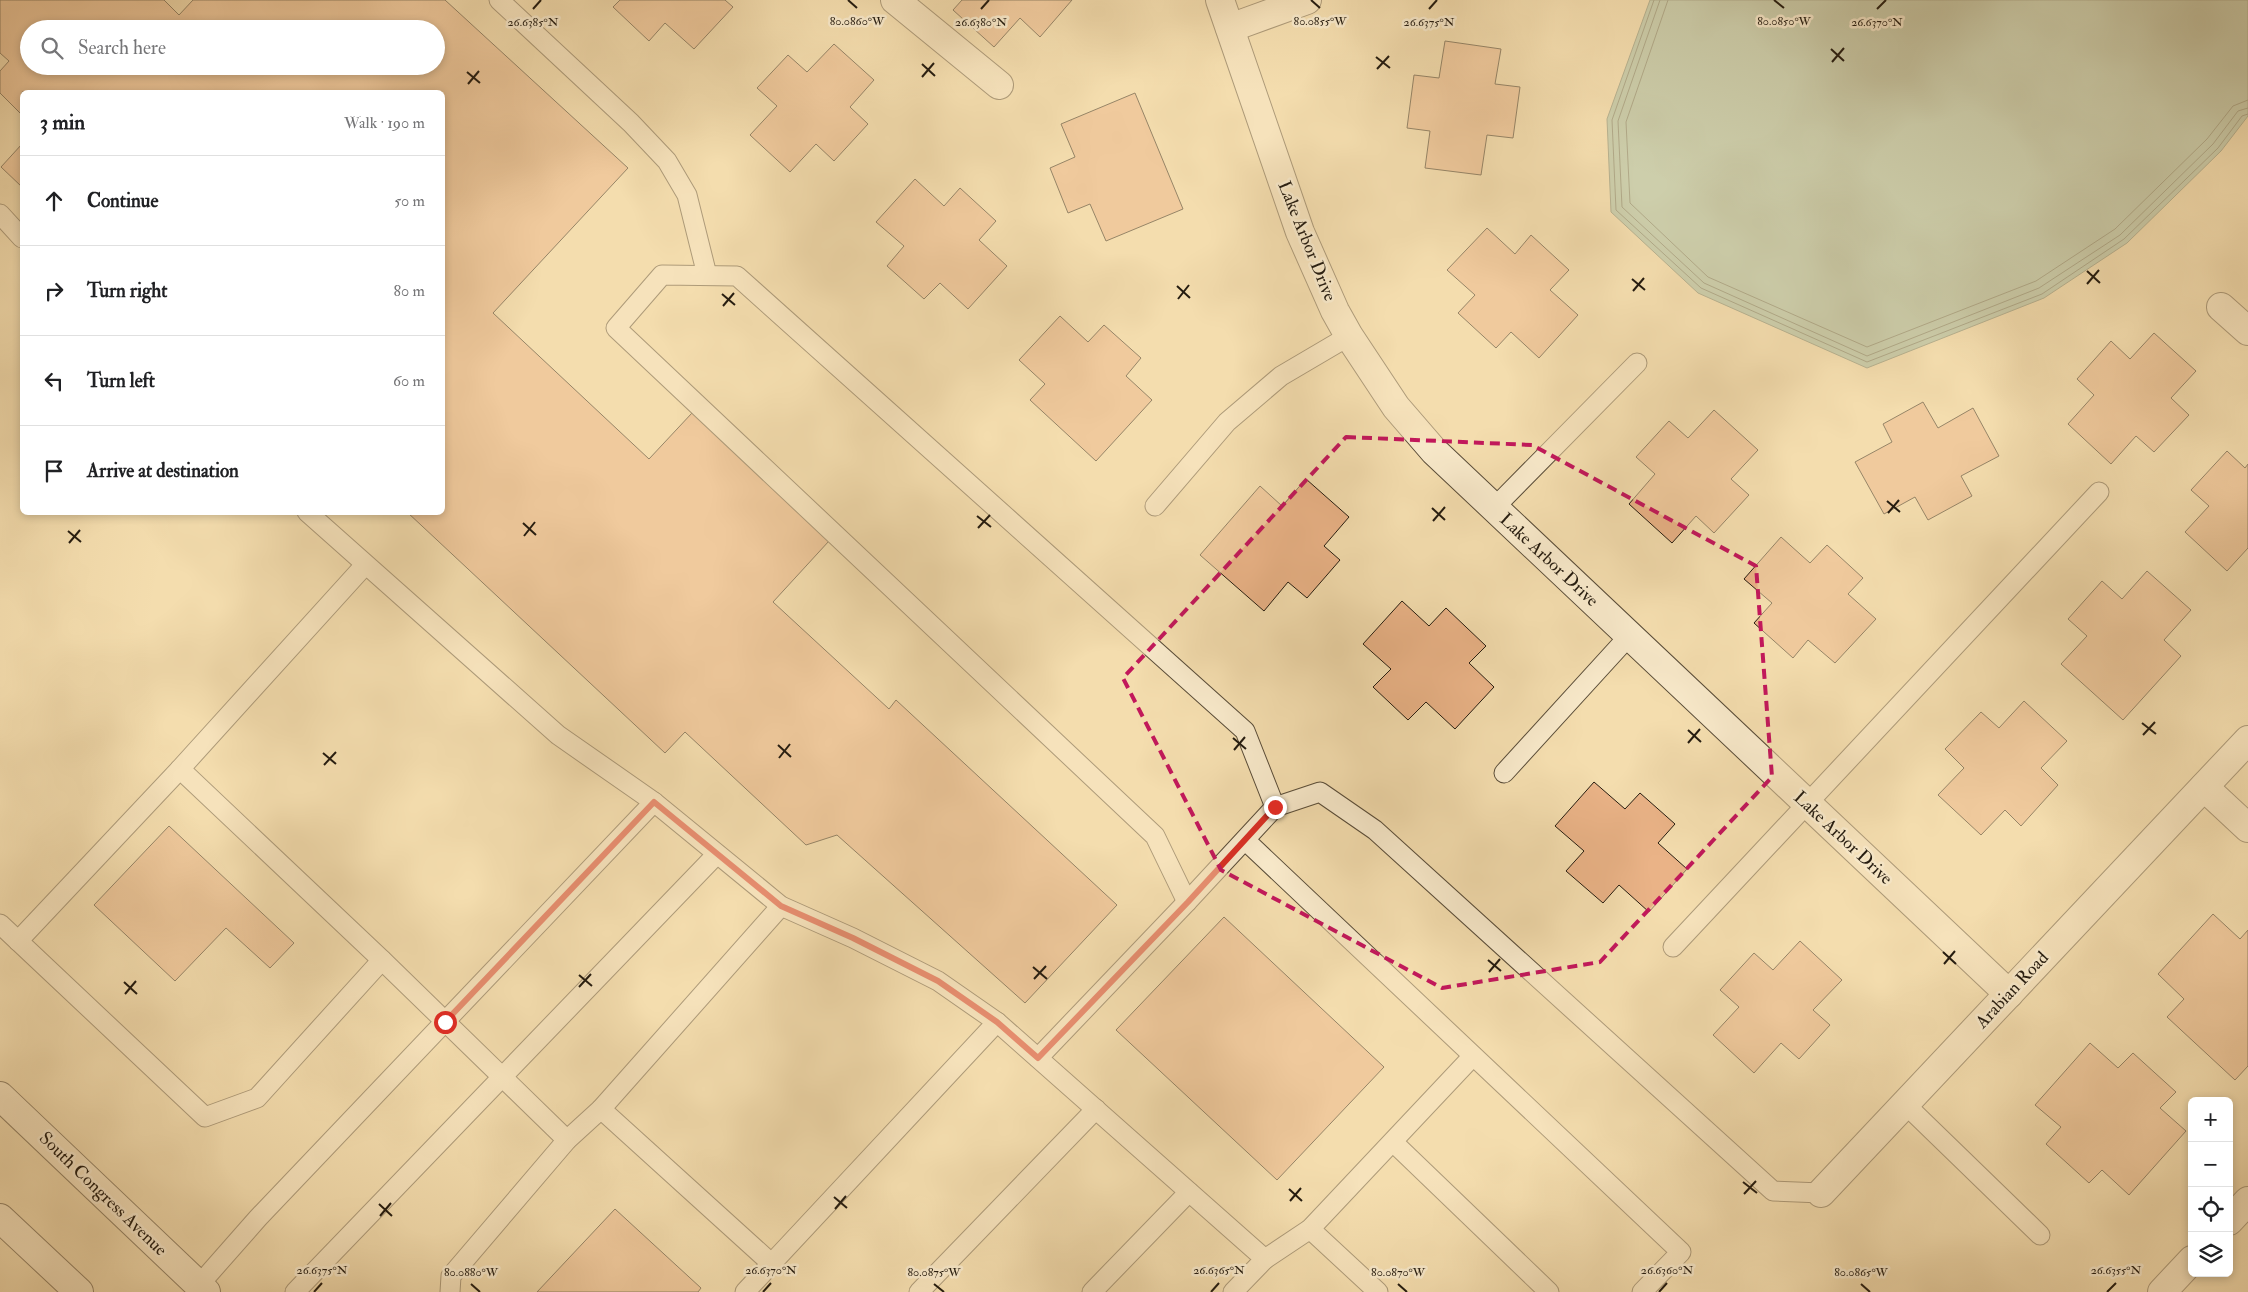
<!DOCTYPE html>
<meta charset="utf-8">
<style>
body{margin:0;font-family:"IM FELL Double Pica",serif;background:#f2f2f2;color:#202124}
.controls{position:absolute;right:15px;bottom:15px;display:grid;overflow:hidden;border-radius:8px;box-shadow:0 2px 8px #0003}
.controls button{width:45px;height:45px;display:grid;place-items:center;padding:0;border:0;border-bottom:1px solid #e0e0e0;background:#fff;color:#202124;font:25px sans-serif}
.stop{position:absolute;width:15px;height:15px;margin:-11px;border:4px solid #d93025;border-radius:50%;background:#fff}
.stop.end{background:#d93025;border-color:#fff;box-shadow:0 1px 5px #0008}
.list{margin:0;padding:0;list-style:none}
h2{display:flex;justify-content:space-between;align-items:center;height:65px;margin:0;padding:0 20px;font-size:21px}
h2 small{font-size:16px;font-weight:400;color:#757577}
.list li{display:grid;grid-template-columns:32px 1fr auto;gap:15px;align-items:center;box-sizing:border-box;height:90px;padding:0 20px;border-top:1px solid #e0e0e0}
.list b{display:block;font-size:19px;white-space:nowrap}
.list em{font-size:16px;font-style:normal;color:#757577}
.icon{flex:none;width:28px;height:28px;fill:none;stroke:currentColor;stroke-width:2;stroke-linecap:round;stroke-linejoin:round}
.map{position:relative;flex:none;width:2248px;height:1292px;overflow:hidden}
.search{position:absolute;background:#fff;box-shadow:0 2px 8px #0003;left:20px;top:20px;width:425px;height:55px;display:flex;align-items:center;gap:12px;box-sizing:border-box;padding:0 18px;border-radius:28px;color:#757577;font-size:19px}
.panel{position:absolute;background:#fff;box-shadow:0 2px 8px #0003;left:20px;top:90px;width:425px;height:425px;border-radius:8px}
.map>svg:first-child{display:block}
</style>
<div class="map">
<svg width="2248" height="1292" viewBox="0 0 2248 1292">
<rect width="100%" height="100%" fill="#f4ddae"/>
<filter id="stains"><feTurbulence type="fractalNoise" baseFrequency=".004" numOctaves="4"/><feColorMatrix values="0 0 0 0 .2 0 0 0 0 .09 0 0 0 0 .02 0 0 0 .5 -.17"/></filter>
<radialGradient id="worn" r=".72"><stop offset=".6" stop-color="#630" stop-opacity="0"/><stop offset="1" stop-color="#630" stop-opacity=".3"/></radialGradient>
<path fill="#9dbda6" stroke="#6d7d6a" d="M1650,0H2248V116L2221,151L2127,243L2044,298L1867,368L1698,293L1611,212L1607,119Z"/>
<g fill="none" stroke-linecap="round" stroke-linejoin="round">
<g stroke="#616c5b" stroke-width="1">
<path d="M1654,0L1612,120L1616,210L1701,288L1867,362L2042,294L2124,239L2218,148L2242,116L2248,114"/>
<path d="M1660,0L1618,121L1622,207L1704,283L1867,356L2039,288L2120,235L2213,144L2238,111L2248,108"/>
<path d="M1668,0L1626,122L1630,203L1708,277L1867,347L2036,281L2115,229L2207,139L2233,106L2248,100"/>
</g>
</g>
<g fill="#eab387" stroke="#251c10" fill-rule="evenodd">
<path d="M0,0H164L179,15L193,0H445L628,168L493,313L649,459L692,413L829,541L773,602L889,709L896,700L1117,905L1025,1003L837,835L806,845L685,732L665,753L407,512H442V92H22V115L0,93V71L9,61L0,53ZM29,29H436V66H29Z"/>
<path d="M620,0H725L733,7L694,49L665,23L649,41L613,7Z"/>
<path d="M962,0H1072L1040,37L1020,18L994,47L953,10Z"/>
<path d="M1445,41L1501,49L1495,84L1520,87L1513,138L1487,135L1481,175L1425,168L1430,131L1407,128L1414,75L1439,78Z"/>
<path d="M834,44L874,80L850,107L868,124L834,161L816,144L790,172L750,135L777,106L757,88L788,55L807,72Z"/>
<path d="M1135,93L1183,209L1106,241L1090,204L1068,213L1050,168L1075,157L1061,124Z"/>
<path d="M22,144V187L1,167Z"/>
<path d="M915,179L944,206L960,188L996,221L979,240L1007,266L968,309L940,283L924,299L887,266L904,246L876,222Z"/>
<path d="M1487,228L1515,254L1531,235L1569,270L1550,290L1578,315L1539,358L1511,332L1496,348L1458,313L1475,295L1447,270Z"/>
<path d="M1060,316L1088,342L1104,325L1141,358L1126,376L1152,400L1096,461L1030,400L1045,384L1019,360Z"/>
<path d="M2154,333L2196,371L2171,398L2189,415L2154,452L2136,436L2111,464L2068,424L2094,395L2077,379L2111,341L2130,359Z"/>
<path d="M1923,402L1938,428L1973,408L1999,456L1961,476L1972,496L1928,520L1915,497L1884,514L1855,462L1892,442L1883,424Z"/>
<path d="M1714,410L1758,450L1731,479L1749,495L1714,533L1696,516L1672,543L1629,504L1655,474L1636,457L1669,421L1688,438Z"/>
<path d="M2227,451L2245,468L2248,464V548L2227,571L2185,532L2209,506L2191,490Z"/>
<path d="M1306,479L1349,517L1324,546L1340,560L1307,598L1288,582L1264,611L1200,555L1260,486L1282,506Z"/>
<path d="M1781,537L1810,563L1827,545L1863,578L1848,594L1876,619L1835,663L1808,640L1793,658L1754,623L1772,603L1744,579Z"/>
<path d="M2147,571L2191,610L2164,640L2181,656L2123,720L2061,664L2087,636L2068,619L2102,581L2122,599Z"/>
<path d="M1402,601L1429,626L1446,608L1486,646L1469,663L1494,687L1455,729L1426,702L1408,720L1373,687L1391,669L1363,644Z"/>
<path d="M2024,701L2067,741L2041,768L2058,785L2021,826L2005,810L1981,835L1938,795L1964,768L1945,749L1981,712L1999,728Z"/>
<path d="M1594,782L1625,809L1640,793L1675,824L1658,843L1687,869L1649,912L1619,885L1603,903L1566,871L1584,851L1555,826Z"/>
<path d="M169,826L294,943L270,968L226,928L175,981L94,905Z"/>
<path d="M2213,914L2240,939L2248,930V1066L2235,1080L2167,1017L2184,999L2158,974Z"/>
<path d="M1224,917L1384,1067L1277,1180L1116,1030Z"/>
<path d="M1800,941L1842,980L1813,1010L1830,1025L1799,1059L1781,1043L1754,1073L1713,1035L1739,1007L1720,990L1754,953L1773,970Z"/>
<path d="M2090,1043L2118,1068L2133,1053L2176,1092L2160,1108L2186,1131L2129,1195L2102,1170L2089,1183L2046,1144L2061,1127L2035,1105Z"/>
<path d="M615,1209L701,1288L698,1292H537Z"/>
</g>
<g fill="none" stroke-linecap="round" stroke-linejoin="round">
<g stroke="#594c38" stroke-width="21">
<g id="lane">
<path d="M499,0L631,123L667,161L687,195L707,275"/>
<path d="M0,214L22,238"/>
<path d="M1155,506L1227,422L1281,376L1349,336"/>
<path d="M1494,508L1637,363"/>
<path d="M307,512L558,735L654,802L781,906L853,938L938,981L997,1022L1265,1259L1233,1292"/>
<path d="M180,769L365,565"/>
<path d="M1504,773L1629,636"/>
<path d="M1245,840L1681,1252L1642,1292"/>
<path d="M1187,902L1155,836L616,328L662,275L737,276L1245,731L1275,807"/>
<path d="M0,924L205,1117L257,1098L382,960"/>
<path d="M18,941L180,769L382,960L567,1140"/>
<path d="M1673,947L2099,492"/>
<path d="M1038,1058L1187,902L1275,807L1320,792L1375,830L1773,1191L1821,1193"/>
<path d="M1905,1104L2040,1235"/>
<path d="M601,1109L781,906"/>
<path d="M1393,1142L1549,1292"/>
<path d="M1310,1229L1378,1292"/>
<path d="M1265,1259L1310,1229L1473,1056"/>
<path d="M199,1285L258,1218L654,802"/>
<path d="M295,1292L717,854"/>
<path d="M450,1292L451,1276L567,1140L601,1109L772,1264"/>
<path d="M745,1292L997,1022"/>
<path d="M919,1292L1096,1109"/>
<path d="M1092,1292L1189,1192"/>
</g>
</g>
<g stroke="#594c38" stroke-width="30">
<g id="street">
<path d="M895,0L999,85"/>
<path d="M1220,0L1300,232L1335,311L1349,336L1396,407L1434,451L2009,994"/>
<path d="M1230,28L1307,0"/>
<path d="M2221,307L2248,331"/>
<path d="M2204,787L2248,828"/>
<path d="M1821,1193L2248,740"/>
<path d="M2229,1221L2248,1201"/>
<path d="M2162,1292L2192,1260"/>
</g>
</g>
<g stroke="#251c10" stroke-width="30">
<g id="secondary">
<path d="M0,1096L206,1292"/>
<path d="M0,1218L79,1292"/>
</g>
</g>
<use href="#lane" stroke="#f8e9ca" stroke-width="19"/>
<use href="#street" stroke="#f8e9ca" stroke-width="28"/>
<use href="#secondary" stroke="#f8e9ca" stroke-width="28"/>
</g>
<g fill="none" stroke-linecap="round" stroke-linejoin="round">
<path stroke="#d93025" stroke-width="6" d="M445,1022L654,802L781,906L853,938L938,981L997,1022L1038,1058L1188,902L1275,807"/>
</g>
<path d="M0 0H2248V1292H0ZM1346,437L1532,445L1756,566L1772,777L1600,962L1442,988L1221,870L1123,678Z" fill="#f4ddae" fill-opacity=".55" fill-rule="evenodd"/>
<path fill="none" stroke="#c2185b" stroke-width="4" stroke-dasharray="10 6" stroke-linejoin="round" d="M1346,437L1532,445L1756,566L1772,777L1600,962L1442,988L1221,870L1123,678Z"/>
<path fill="none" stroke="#251c10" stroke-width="2" d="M848,0L857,8M1311,0L1320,8M1774,0L1784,8M533,9L541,0M981,9L989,0M1429,9L1437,0M1877,9L1886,0M1831,49L1844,61M1376,57L1390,68M1832,62L1844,48M922,64L935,76M1377,69L1389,56M467,72L480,83M922,77L934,63M468,84L479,71M2087,271L2100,283M1632,279L1645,290M2087,284L2099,270M1177,286L1190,298M1633,291L1644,278M722,294L735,305M1178,299L1189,285M723,306L734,293M1887,501L1900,512M1432,508L1445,520M1888,513L1899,500M977,516L991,527M1433,521L1445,507M523,523L536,535M978,528L990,515M68,531L81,542M524,536L535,522M69,543L80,530M2142,723L2156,734M1688,730L1701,742M2143,735L2155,722M1233,738L1246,749M1688,743L1700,729M778,745L791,757M1234,750L1245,737M323,753L336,764M779,758L790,744M324,765L336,752M1943,952L1956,964M1488,960L1501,971M1944,964L1955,951M1033,967L1047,979M1489,972L1500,959M579,975L592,986M1034,979L1046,966M124,982L137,994M579,987L591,974M125,994L136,981M1743,1182L1757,1193M1289,1189L1302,1201M1744,1194L1756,1181M834,1197L847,1208M1290,1201L1301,1188M379,1204L392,1216M835,1209L846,1196M380,1216L391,1203M471,1284L480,1292M934,1284L944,1292M1398,1284L1407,1292M1861,1284L1870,1292M314,1292L322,1283M763,1292L771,1283M1211,1292L1219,1283M1659,1292L1667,1283M2107,1292L2116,1283"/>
<g text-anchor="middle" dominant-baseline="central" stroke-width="5" stroke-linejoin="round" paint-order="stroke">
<g font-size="18" fill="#251c10" stroke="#f8e9ca">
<text transform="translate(1307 241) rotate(68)">Lake Arbor Drive</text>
<text transform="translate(1549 560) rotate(43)">Lake Arbor Drive</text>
<text transform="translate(1843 838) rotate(43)">Lake Arbor Drive</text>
<text transform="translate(2012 990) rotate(-47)">Arabian Road</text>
<text transform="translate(103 1194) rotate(44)">South Congress Avenue</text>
</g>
</g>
<g font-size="12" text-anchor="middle" fill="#251c10" stroke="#f8e9ca" stroke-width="5" stroke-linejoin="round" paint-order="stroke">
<text x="857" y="25">80.0860°W</text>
<text x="1320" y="25">80.0855°W</text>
<text x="1784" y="25">80.0850°W</text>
<text x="533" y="26">26.6385°N</text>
<text x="981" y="26">26.6380°N</text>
<text x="1429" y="26">26.6375°N</text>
<text x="1877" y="26">26.6370°N</text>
<text x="322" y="1274">26.6375°N</text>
<text x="771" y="1274">26.6370°N</text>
<text x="1219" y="1274">26.6365°N</text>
<text x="1667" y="1274">26.6360°N</text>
<text x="2116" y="1274">26.6355°N</text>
<text x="471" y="1276">80.0880°W</text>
<text x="934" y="1276">80.0875°W</text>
<text x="1398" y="1276">80.0870°W</text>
<text x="1861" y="1276">80.0865°W</text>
</g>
<rect width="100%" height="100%" filter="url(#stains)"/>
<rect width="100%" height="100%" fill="url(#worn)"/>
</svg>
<div class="controls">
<button>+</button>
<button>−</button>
<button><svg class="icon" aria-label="locate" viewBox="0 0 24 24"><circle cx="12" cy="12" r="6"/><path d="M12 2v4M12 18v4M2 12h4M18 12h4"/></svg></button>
<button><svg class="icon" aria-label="layers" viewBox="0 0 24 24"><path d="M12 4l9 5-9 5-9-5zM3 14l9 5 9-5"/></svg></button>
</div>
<div class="stop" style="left:445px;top:1022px"></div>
<div class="stop end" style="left:1275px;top:807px"></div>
<div class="search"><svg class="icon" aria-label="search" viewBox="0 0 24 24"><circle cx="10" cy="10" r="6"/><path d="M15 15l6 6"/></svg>Search here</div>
<section class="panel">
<h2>3 min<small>Walk · 190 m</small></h2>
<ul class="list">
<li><svg class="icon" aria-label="ahead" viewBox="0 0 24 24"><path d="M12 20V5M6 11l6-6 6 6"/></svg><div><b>Continue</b></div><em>50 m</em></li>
<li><svg class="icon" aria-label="right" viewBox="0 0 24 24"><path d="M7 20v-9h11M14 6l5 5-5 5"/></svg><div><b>Turn right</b></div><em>80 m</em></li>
<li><svg class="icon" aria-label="left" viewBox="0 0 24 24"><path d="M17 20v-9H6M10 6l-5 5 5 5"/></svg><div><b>Turn left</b></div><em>60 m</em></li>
<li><svg class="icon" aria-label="arrive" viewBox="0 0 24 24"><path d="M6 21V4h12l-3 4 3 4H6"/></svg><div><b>Arrive at destination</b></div></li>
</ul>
</section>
</div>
